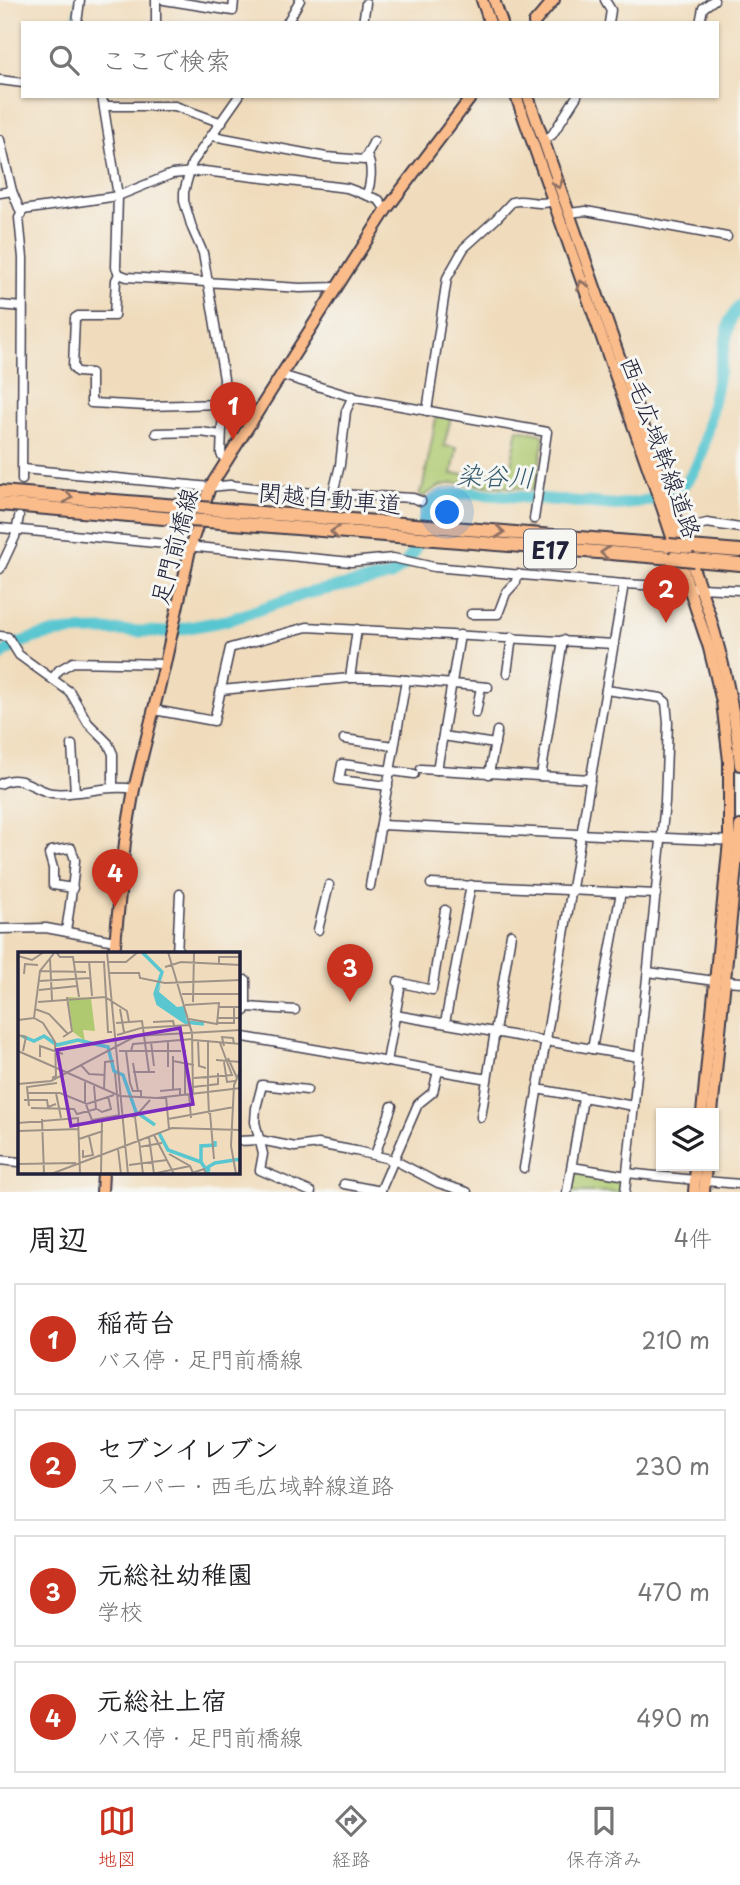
<!DOCTYPE html>
<html lang="ja">
<meta charset="utf-8">
<style>
body{margin:0;font-family:"Playpen Sans","Klee One",sans-serif;background:#f2f2f2;color:#202124}
.controls{position:absolute;right:21px;bottom:21px;display:grid;overflow:hidden;border-radius:0px;box-shadow:0 2px 5px #0004}
.controls button{width:63px;height:63px;display:grid;place-items:center;padding:0;border:0;border-bottom:2px solid #e0e0e0;background:#fff;color:#202124;font:35px sans-serif}
.you{position:absolute;left:448px;top:513px;width:24px;height:24px;margin:-18px;border:5px solid #fff;border-radius:50%;background:#1a73e8;box-shadow:0 0 0 10px #1a73e833}
.badge{display:grid;place-items:center;width:46px;height:46px;border-radius:50%;background:#c8321e;color:#fff;font-size:23px;font-weight:700}
.pin{position:absolute;translate:-50% -58px;filter:drop-shadow(0 2px 4px #0008)}
.pin::after{content:'';position:absolute;top:37px;width:24px;height:21px;background:inherit;clip-path:polygon(0 0,100% 0,50% 100%)}
.list{margin:0;padding:0;list-style:none}
h2{display:flex;justify-content:space-between;align-items:center;height:91px;margin:0;padding:0 28px;font-size:30px}
h2 small{font-size:23px;font-weight:400;color:#757577}
.list li{display:grid;grid-template-columns:46px 1fr auto;gap:21px;align-items:center;box-sizing:border-box;height:112px;margin:0 14px 14px;padding:0 14px;border:2px solid #e0e0e0;border-radius:0px}
.list b{display:block;font-size:26px;white-space:nowrap}
.list p{margin:0;font-size:23px;white-space:nowrap;color:#757577}
.list em{font-size:23px;font-style:normal;color:#757577}
.icon{flex:none;width:38px;height:38px;fill:none;stroke:currentColor;stroke-width:2;stroke-linecap:round;stroke-linejoin:round}
.map{position:relative;flex:none;width:740px;height:1192px;overflow:hidden}
.search{position:absolute;background:#fff;box-shadow:0 2px 5px #0004;left:21px;right:21px;top:21px;height:77px;display:flex;align-items:center;gap:18px;box-sizing:border-box;padding:0 24px;border-radius:0px;color:#757577;font-size:26px}
.sheet{height:595px;background:#fff}
nav{display:flex;justify-content:space-around;align-items:center;box-sizing:border-box;height:98px;border-top:2px solid #e0e0e0;background:#fff;font-size:19px;color:#757577}
nav a{display:grid;justify-items:center;gap:4px}
nav .on{color:#c8321e}
.map>svg:first-child{display:block}
</style>
<div class="map">
<svg width="740" height="1192" viewBox="0 0 740 1192">
<rect width="100%" height="100%" fill="#f6f6f2"/>
<filter id="ink" filterUnits="userSpaceOnUse"><feTurbulence type="fractalNoise" baseFrequency=".0143" numOctaves="2"/><feDisplacementMap in="SourceGraphic" scale="14" xChannelSelector="R" yChannelSelector="G"/><feConvolveMatrix kernelMatrix="1 2 1 2 8 2 1 2 1" color-interpolation-filters="sRGB"/></filter>
<filter id="wash" filterUnits="userSpaceOnUse"><feTurbulence type="fractalNoise" baseFrequency=".00686" numOctaves="4" result="noise"/><feDisplacementMap in="SourceGraphic" scale="28" xChannelSelector="R" yChannelSelector="G"/><feGaussianBlur stdDeviation="1.57" result="paint"/><feColorMatrix in="noise" values="0 0 0 0 0 0 0 0 0 0 0 0 0 0 0 0 0 1.4 0 .05"/><feComposite in="paint" operator="in"/></filter>
<g filter="url(#wash)">
<rect width="100%" height="100%" fill="#f0dcbc"/>
<g fill="#aec96f" stroke="#687655" stroke-width="2">
<path d="M439,415L451,417L444,446L457,448L452,474H509L518,429L541,434L544,437L535,489L454,483L440,486L422,497L419,494L423,486L436,418Z"/>
<path d="M579,1170L619,1177L622,1180L621,1192H572L575,1173Z"/>
</g>
<g fill="none" stroke-linecap="round" stroke-linejoin="round">
<path stroke="#59c6d0" stroke-width="2" d="M73,23L76,1"/>
<path stroke="#59c6d0" stroke-width="12" d="M0,656C39,621 114,632 164,632L229,620L304,594L390,576L404,565L414,552L427,510L431,503L443,496L470,493L616,505C641,503 678,498 692,474C696,468 699,460 702,453L730,320L740,305"/>
</g>
</g>
<g filter="url(#ink)">
<g fill="none" stroke-linecap="round" stroke-linejoin="round">
<path stroke="#c7b7a2" stroke-width="8" stroke-dasharray="8 4" stroke-linecap="butt" d="M530,564L534,519"/>
<g stroke="#413e4e" stroke-width="11">
<g id="minor">
<path d="M164,0L233,11L234,0"/>
<path d="M605,0L611,10L609,23"/>
<path d="M77,23L80,0"/>
<path d="M156,23V0"/>
<path d="M287,23L300,0"/>
<path d="M363,23L366,3"/>
<path d="M700,23L703,8L714,0"/>
<path d="M0,80L23,83"/>
<path d="M102,96L118,196L116,267L119,274L127,277L300,288L337,287"/>
<path d="M104,106H175L222,123"/>
<path d="M213,136L326,157L364,160L374,141"/>
<path d="M0,140L12,191L21,213"/>
<path d="M543,140L552,135L577,96"/>
<path d="M0,193L12,191"/>
<path d="M367,194C371,183 373,167 367,156"/>
<path d="M569,213L586,211L727,237"/>
<path d="M119,274L116,280L114,316H78L75,318L73,367L77,372L91,373V403L147,406L222,404"/>
<path d="M0,305L22,307"/>
<path d="M281,375L356,398L547,432L534,519"/>
<path d="M427,411L447,278L464,248L496,219L512,202C526,198 538,207 552,201"/>
<path d="M156,433L201,432L221,435"/>
<path d="M226,461L221,454L224,379L203,253L192,228L184,201V192L192,163L239,96"/>
<path d="M23,469L210,487L230,485L281,491L413,498L421,501"/>
<path d="M22,480L23,258L19,218L23,210L118,196L172,174L204,171L347,188L379,200L386,210"/>
<path d="M333,493L340,465L346,411L353,396"/>
<path d="M0,528L351,562L393,558L434,567L624,584L740,590"/>
<path d="M678,530L707,523L740,528"/>
<path d="M0,569L15,537L19,517"/>
<path d="M471,614H498L506,593L516,582L518,574"/>
<path d="M0,636L8,637L19,655L70,692L88,723L108,743L113,754V787"/>
<path d="M507,673L512,637"/>
<path d="M350,678L357,629"/>
<path d="M52,679L59,670L73,662L165,664"/>
<path d="M221,690L350,678H383L488,687"/>
<path d="M606,690L661,698L666,702L668,723L665,802L625,1192"/>
<path d="M154,710L214,721L230,648L307,627L614,644"/>
<path d="M476,713L481,687"/>
<path d="M443,736L495,744"/>
<path d="M344,739L394,746"/>
<path d="M72,745L75,792"/>
<path d="M421,769L591,779"/>
<path d="M437,770L460,635"/>
<path d="M489,774L497,731"/>
<path d="M541,776L563,640"/>
<path d="M0,784C21,772 35,791 52,793C80,796 106,784 134,789"/>
<path d="M388,786L339,780L342,764L414,774"/>
<path d="M381,825L734,841"/>
<path d="M431,884L656,894"/>
<path d="M370,886L406,680"/>
<path d="M0,929L46,928L115,941"/>
<path d="M318,930L329,885"/>
<path d="M66,931C70,907 73,884 75,860L71,848L51,851L49,854L53,868V885L73,888"/>
<path d="M177,954L180,894"/>
<path d="M648,972L715,981"/>
<path d="M725,981L740,982"/>
<path d="M398,982L432,990L445,910"/>
<path d="M246,1007V980"/>
<path d="M238,1013L244,1012L246,1007L295,1010"/>
<path d="M395,1015L639,1057"/>
<path d="M445,1023L471,885"/>
<path d="M238,1036L487,1079"/>
<path d="M592,1049L621,892"/>
<path d="M387,1062L401,983"/>
<path d="M537,1089L634,1106"/>
<path d="M307,1090L262,1085L256,1108L255,1122L263,1154L260,1170L311,1192"/>
<path d="M481,1117L511,934"/>
<path d="M238,1141L260,1140L295,1147L318,1144L356,1151L394,1160L438,1183L467,1192"/>
<path d="M375,1155L392,1106"/>
<path d="M0,1160L19,1162"/>
<path d="M572,1167L627,1176"/>
<path d="M524,1168L624,584"/>
<path d="M627,1173L695,1180"/>
<path d="M705,1181L740,1184"/>
<path d="M344,1184L381,1191"/>
<path d="M380,1192L418,1104L433,1092L438,1071"/>
<path d="M567,1192L583,1098"/>
</g>
</g>
<g stroke="#413e4e" stroke-width="14">
<g id="major">
<path d="M482,0L490,23"/>
<path d="M494,0L502,23"/>
<path d="M534,23L554,0"/>
<path d="M516,96L662,507L709,648L722,702L729,761V841L702,1113"/>
<path d="M528,96L709,613C724,663 736,713 740,765"/>
<path d="M114,954L125,842L134,789L165,664L191,545L210,487L386,210L472,96"/>
<path d="M712,1113L740,826"/>
<path d="M102,1192L103,1173"/>
<path d="M694,1192L696,1166"/>
<path d="M704,1192L706,1166"/>
</g>
</g>
<g stroke="#413e4e" stroke-width="16">
<g id="highway">
<path d="M0,492L191,507"/>
<path d="M0,504L187,520"/>
<path d="M212,509L669,545"/>
<path d="M208,521L673,558"/>
<path d="M690,547L740,551"/>
<path d="M694,560L740,564"/>
</g>
</g>
<use href="#minor" stroke="#fff" stroke-width="8"/>
<use href="#major" stroke="#fabc8b" stroke-width="10"/>
<use href="#highway" stroke="#fabc8b" stroke-width="12"/>
<g stroke="#413e4e" stroke-width="16" stroke-linecap="butt">
<g id="highway-bridge">
<path d="M191,507L212,509"/>
<path d="M187,520L208,521"/>
<path d="M669,545L690,547"/>
<path d="M673,558L694,560"/>
</g>
</g>
<use href="#highway-bridge" stroke="#fabc8b" stroke-width="12"/>
</g>
<defs><path id="oneway-chevron" d="M-2-3.5L2.5 0L-2 3.5" fill="none" stroke-width="1.6" stroke-linecap="round" stroke-linejoin="round" transform="scale(1.75)"/></defs>
<g stroke="#8e6f63">
<use href="#oneway-chevron" transform="translate(558 184) rotate(71)"/>
<use href="#oneway-chevron" transform="translate(582 285) rotate(-110)"/>
<use href="#oneway-chevron" transform="translate(68 497) rotate(5)"/>
<use href="#oneway-chevron" transform="translate(335 532) rotate(-175)"/>
<use href="#oneway-chevron" transform="translate(500 532) rotate(5)"/>
<use href="#oneway-chevron" transform="translate(605 553) rotate(-176)"/>
</g>
</g>
<g text-anchor="middle" dominant-baseline="central" stroke-width="6" stroke-linejoin="round" paint-order="stroke">
<rect fill="#f6f6f2" stroke="#626272" stroke-width="2" x="524" y="529.5" width="52" height="39" rx="5"/>
<g font-size="23" font-weight="bold" fill="#22223b">
<text x="550" y="549">E17</text>
</g>
<g font-size="24" fill="#22223b" stroke="#f6f6f2">
<text transform="translate(662 447) rotate(70)">西毛広域幹線道路</text>
<text transform="translate(330 497) rotate(5)">関越自動車道</text>
<text transform="translate(173 546) rotate(-75)">足門前橋線</text>
</g>
<g font-size="26" font-style="italic" fill="#355b6f" stroke="#f6f6f2">
<text transform="translate(495 475) rotate(2)">染谷川</text>
</g>
</g>
<g transform="translate(18 952)">
<rect width="222" height="222" fill="#f0dcbc"/>
<path d="M50,45L73,46L77,79L65,78L67,89L55,80Z" fill="#aec96f"/>
<path d="M143,32L141,40L159,55L166,54L169,70L141,52L138,43Z" fill="#59c6d0"/>
<path fill="none" stroke="#59c6d0" stroke-width="3.5" d="M124,0L144,20L137,42L140,52L167,70L186,72M4,84L16,89L26,84L39,93L60,88L90,95L96,119L105,123L118,160L137,173M141,181L150,198L183,210L191,222M183,209V194L197,193V189M191,219L190,215L197,211L223,207"/>
<path fill="none" stroke="#9e9288" stroke-width="2" d="M38,0L42,5H55L61,45M89,0L110,222M150,0L174,81L175,142M0,4L14,8L26,0M32,7L34,48M71,9L74,44M56,10H87M86,10L90,80H94M91,10H108L120,0M201,13V5H223M147,15L163,10L223,13M22,19L68,20M92,21H121L122,26L147,31L223,28M6,22L7,12L20,13M21,29L72,26M21,38L59,34M164,42H223M20,50L87,45L109,59L111,70M175,50L176,0M167,53L201,51L199,72L171,67M201,55H223M17,57L31,62L50,82M102,57L106,80M16,66L22,19L37,0M200,66H223M0,68L16,66L25,71L37,90L38,124L34,126M135,70L155,69L156,73M98,71L124,69L131,120M199,71H216V55M0,83L8,85L5,99M99,83L123,76L172,73M45,85L54,79L49,45M175,88L223,92M180,88L181,114L188,116M190,88V140M150,89V115M133,90L136,114M206,94L204,85L215,86L216,92M167,98V142M0,99L102,144L139,146L223,136M101,99H163M108,99L112,131L115,139H123V145M113,99L115,92L175,87M155,104V138M22,105V94L45,102M210,106L219,126M198,108L223,110M155,109L176,113M206,110L209,130L217,129M115,111L120,139M63,113L71,122L87,123M115,120H137M97,121L101,163M176,126L214,123L202,91M67,130V150L74,168L102,163M0,132L33,129L118,84L223,78M175,135L200,132V121M86,137L87,110L96,109M142,139L162,137V143M190,140L191,162M9,141H42L69,152L96,143M38,141L43,166M171,142L173,166M148,145L151,177M6,148H29L30,155L38,152M11,154L9,135L39,131M13,156L56,157L59,162L78,157L76,134M79,157L84,160L93,157L90,144M192,161L196,207M106,163L117,165L132,148M117,165L120,189M24,167L26,222M150,167L216,155M0,171L60,166L62,222M0,179L61,177M136,183L156,222M131,185L136,222M61,187L85,179M121,189L125,222M121,195L144,191M100,197L103,222M65,198V205L75,203L71,184M151,202L172,214L175,221M0,212L58,211M111,213L149,208M33,222L154,176L223,178M83,222L84,166M134,222L172,214M171,222L186,217L188,222M218,222L213,194L216,133L223,117"/>
<path fill="#7b2cbf" fill-opacity="0.15" stroke="#7b2cbf" stroke-width="3.5" d="M162,76L175,152L53,174L39,98Z"/>
<rect width="222" height="222" fill="none" stroke="#22223b" stroke-width="3.5"/>
</g>
</svg>
<div class="controls">
<button><svg class="icon" aria-label="layers" viewBox="0 0 24 24"><path d="M12 4l9 5-9 5-9-5zM3 14l9 5 9-5"/></svg></button>
</div>
<div class="you"></div>
<div class="pin badge" style="left:233px;top:440px">1</div>
<div class="pin badge" style="left:666px;top:623px">2</div>
<div class="pin badge" style="left:350px;top:1002px">3</div>
<div class="pin badge" style="left:115px;top:907px">4</div>
<div class="search"><svg class="icon" aria-label="search" viewBox="0 0 24 24"><circle cx="10" cy="10" r="6"/><path d="M15 15l6 6"/></svg>ここで検索</div>
</div>
<section class="sheet">
<h2>周辺<small>4件</small></h2>
<ul class="list">
<li><span class="badge">1</span><div><b>稲荷台</b><p>バス停 · 足門前橋線</p></div><em>210 m</em></li>
<li><span class="badge">2</span><div><b>セブンイレブン</b><p>スーパー · 西毛広域幹線道路</p></div><em>230 m</em></li>
<li><span class="badge">3</span><div><b>元総社幼稚園</b><p>学校</p></div><em>470 m</em></li>
<li><span class="badge">4</span><div><b>元総社上宿</b><p>バス停 · 足門前橋線</p></div><em>490 m</em></li>
</ul>
</section>
<nav>
<a class="on"><svg class="icon" aria-label="map" viewBox="0 0 24 24"><path d="M3 6l6-2 6 2 6-2v14l-6 2-6-2-6 2zM9 4v14M15 6v14"/></svg>地図</a>
<a><svg class="icon" aria-label="directions" viewBox="0 0 24 24"><path d="M12 3l9 9-9 9-9-9zM9 14v-3h6M13 9l2 2-2 2"/></svg>経路</a>
<a><svg class="icon" aria-label="saved" viewBox="0 0 24 24"><path d="M7 4h10v16l-5-4-5 4z"/></svg>保存済み</a>
</nav>
